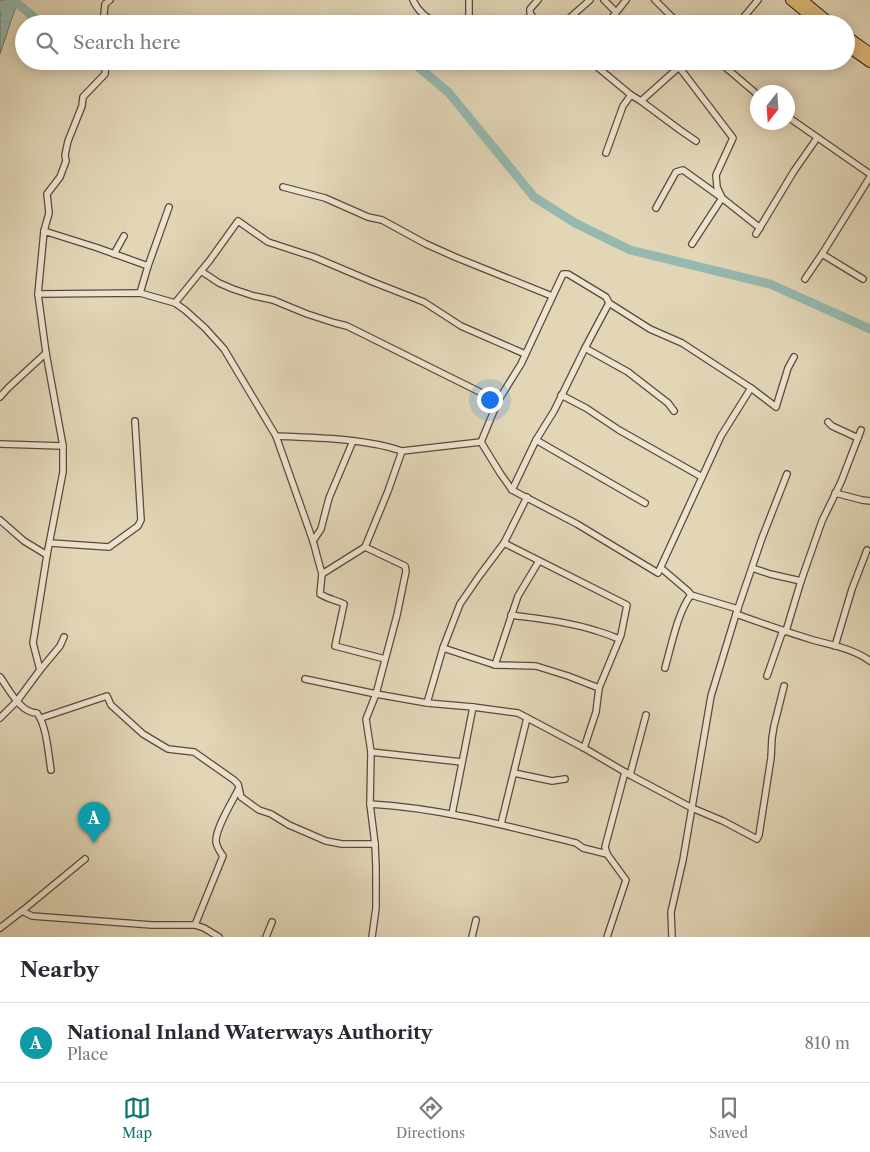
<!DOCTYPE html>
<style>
body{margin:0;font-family:"Libre Caslon Text",serif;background:#f2f2f3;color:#2b2b33}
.compass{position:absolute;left:750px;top:85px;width:45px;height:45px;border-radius:50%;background:#fff;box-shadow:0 2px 12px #0003;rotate:197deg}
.you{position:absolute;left:489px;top:399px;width:18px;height:18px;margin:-12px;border:4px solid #fff;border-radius:50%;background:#1a73e8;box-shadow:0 0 0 8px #1a73e833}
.badge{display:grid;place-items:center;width:32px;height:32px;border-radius:50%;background:#0f766e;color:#fff;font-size:16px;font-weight:700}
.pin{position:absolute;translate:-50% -41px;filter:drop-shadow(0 1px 2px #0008)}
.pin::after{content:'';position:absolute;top:26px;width:18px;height:15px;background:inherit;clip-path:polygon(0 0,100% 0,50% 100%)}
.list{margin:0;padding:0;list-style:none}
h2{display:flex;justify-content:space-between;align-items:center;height:65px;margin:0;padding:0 20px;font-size:21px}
h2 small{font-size:16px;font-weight:400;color:#7c7c81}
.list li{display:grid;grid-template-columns:32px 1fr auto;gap:15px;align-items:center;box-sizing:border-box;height:80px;padding:0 20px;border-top:1px solid #e1e1e2}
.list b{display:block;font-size:19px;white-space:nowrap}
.list p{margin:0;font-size:16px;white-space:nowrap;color:#7c7c81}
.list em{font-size:16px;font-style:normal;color:#7c7c81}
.icon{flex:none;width:28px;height:28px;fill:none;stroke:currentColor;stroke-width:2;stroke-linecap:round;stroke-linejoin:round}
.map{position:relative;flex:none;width:870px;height:937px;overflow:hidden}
.search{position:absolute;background:#fff;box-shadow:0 2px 12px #0003;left:15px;right:15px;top:15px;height:55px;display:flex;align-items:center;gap:12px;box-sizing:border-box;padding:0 18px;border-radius:28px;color:#7c7c81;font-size:19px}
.sheet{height:145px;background:#fff}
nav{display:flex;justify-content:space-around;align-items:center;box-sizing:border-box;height:70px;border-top:1px solid #e1e1e2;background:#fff;font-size:14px;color:#7c7c81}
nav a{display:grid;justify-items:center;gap:2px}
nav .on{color:#0f766e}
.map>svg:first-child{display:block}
</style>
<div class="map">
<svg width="870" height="937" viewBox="0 0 870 937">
<defs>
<pattern id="water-ripples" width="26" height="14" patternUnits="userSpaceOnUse" patternTransform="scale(1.25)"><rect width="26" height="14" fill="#95b9af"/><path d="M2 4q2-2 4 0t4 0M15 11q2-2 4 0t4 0" fill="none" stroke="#819e95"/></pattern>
</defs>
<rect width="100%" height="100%" fill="#e2d6b7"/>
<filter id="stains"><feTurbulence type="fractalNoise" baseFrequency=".004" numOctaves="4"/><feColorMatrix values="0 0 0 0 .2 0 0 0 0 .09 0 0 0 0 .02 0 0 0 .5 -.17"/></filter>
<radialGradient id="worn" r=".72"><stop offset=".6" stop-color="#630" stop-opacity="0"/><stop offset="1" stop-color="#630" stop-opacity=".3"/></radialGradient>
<path fill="url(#water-ripples)" stroke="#6a7a6f" d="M0,0H18L0,54Z"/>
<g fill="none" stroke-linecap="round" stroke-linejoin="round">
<g stroke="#95b9af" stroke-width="9">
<path d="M0,6L17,3L42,24"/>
<path d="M408,61L414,63L449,93L534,197L575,223L630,250L770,284L870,329"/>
</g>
<g stroke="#584a39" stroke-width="8">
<g id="street">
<path d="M413,0C418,12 427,18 439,24"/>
<path d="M469,0V24"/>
<path d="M604,0L616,12"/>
<path d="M655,0L679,24"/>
<path d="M565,22L590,0"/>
<path d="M103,24L105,4L110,0"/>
<path d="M537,24L530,13V9L538,0"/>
<path d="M607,24L626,0"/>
<path d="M738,24L758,0"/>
<path d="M590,61L631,95L641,101L679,67"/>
<path d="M685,61L679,67L733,138L716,175L717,187L722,198L692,244"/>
<path d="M718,61L758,95"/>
<path d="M641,101L680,130L696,141"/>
<path d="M788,117L870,174"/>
<path d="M606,153L623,106L631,95"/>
<path d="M283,187L325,198L368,217L382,220L426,244L455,257L552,296"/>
<path d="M656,208L676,172L683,170L722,198L760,228"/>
<path d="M44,231L49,213L47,194L60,177L66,161L65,155L68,141L82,106L83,97L105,74L106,61"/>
<path d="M756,234L794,171L817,138"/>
<path d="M114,254L124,236"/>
<path d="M822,254L863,279"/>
<path d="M148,266L169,207"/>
<path d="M201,271L219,283L233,289L254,296L273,300L307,314L335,323L347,326L498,401"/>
<path d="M805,279L822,254L870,177"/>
<path d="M38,294L140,293L175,303L185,310L205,328L224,349L276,436L313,541L322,574L365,547L388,491L402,451"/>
<path d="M175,303L210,260L238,221L268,242L314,257L373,282L424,302L461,326L525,354"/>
<path d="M585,348L628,372L668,403L674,411"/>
<path d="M561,395L586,408L619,430L702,477"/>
<path d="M0,397L8,388L46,353"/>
<path d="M828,422L832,426L858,438"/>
<path d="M276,436C317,438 363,438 402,451L481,442"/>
<path d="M536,440L645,503"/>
<path d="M481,442L498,401L521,364L563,274H568L606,297L609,303L650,329L682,343L751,388L776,407L788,368L794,357"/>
<path d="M481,442L500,473L512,490L577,524L658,573L721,436L751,388"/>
<path d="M0,444L63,446"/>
<path d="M512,490L536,440L554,411L585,348L609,303"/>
<path d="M835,493L862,500L870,501"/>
<path d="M0,520L24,541L47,555"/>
<path d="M313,541L321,529L329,498L353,441"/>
<path d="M50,543L109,547L138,526L141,520L135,421"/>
<path d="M504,543L627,605L621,635L599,688L596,712L584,748"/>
<path d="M365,547L405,566L406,571L397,615L376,694L366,719L371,752L370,804L375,844L376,867V908L372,937"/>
<path d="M661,568L688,591L691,595L738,609"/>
<path d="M752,568L770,574L801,581"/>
<path d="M322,574L320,594C328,599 336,600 344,604L335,646L385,659"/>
<path d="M736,614L762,538L787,474"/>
<path d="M511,615C540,619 569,622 597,631C604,633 612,636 619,639"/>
<path d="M835,646L852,589L867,550"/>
<path d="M443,648L495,665L536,666L568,676L599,688"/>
<path d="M495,665L518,596L539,561"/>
<path d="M665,668C671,647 678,611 691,595"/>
<path d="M40,670L60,646L64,637"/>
<path d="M767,676L782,633L786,631L801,581L822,521L841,482L861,430"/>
<path d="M0,677C9,689 20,713 37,713C47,727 48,752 51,770"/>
<path d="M305,679L376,694L427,703L473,707L518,713L584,748L630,775L692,808L723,821L757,839L759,835L771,758L772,738L774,726L784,686"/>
<path d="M427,703L443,648L460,604L480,575L504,543L527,497"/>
<path d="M0,718L17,701L40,670L33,643L47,555L63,472V446L46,353L38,294L44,231L98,248L148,266L140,293"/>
<path d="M41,718L107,696L111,705L143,734L168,749L194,752L234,780L238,784L241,797L259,810L271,814L289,825L326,841L342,844H375"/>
<path d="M371,752L462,762"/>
<path d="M514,773L552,781L565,779"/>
<path d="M630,775L646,715"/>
<path d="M370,804C440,808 508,826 576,843L583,848L607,854"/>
<path d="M452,814L473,707"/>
<path d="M501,824L527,718"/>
<path d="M22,911L32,916L152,925H195L204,928L219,937"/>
<path d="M195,925L223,856C220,852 217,847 216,842C215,829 232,802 238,790"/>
<path d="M0,928L22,911L85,859"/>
<path d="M266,937L272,922"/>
<path d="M472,937L476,920"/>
<path d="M607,937L626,880L607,854L605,847L625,772"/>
<path d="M672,937L671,912L683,860L711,696L736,614C761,623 787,632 813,640C832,645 854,649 870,661"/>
</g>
</g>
<g stroke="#2a1b0f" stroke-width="12">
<g id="highway">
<path d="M791,0L820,24"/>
<path d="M802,0L831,24"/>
<path d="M846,36L870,53"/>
<path d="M846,45L870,62"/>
</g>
</g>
<use href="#street" stroke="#ece4d0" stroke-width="5.5"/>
<use href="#highway" stroke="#e1bb7c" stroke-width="10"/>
</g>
<rect width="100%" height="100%" filter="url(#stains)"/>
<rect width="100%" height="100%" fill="url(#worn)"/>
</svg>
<svg class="compass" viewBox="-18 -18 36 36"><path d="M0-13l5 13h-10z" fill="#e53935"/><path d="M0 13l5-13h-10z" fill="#7c7c81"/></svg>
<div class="you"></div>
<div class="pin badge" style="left:94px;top:843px;background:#0f9aa8">A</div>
<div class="search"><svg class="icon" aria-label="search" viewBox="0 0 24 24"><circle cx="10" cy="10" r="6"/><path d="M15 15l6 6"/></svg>Search here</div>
</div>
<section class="sheet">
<h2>Nearby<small></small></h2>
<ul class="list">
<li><span class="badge" style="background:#0f9aa8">A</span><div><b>National Inland Waterways Authority</b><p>Place</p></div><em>810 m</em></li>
</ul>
</section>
<nav>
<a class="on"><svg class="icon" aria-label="map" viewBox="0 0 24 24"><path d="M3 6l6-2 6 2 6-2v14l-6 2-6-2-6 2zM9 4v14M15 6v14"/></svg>Map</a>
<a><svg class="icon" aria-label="directions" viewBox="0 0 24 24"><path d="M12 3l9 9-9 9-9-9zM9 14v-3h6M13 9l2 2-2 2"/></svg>Directions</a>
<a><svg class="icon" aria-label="saved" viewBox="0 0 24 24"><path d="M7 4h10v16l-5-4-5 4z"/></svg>Saved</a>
</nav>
